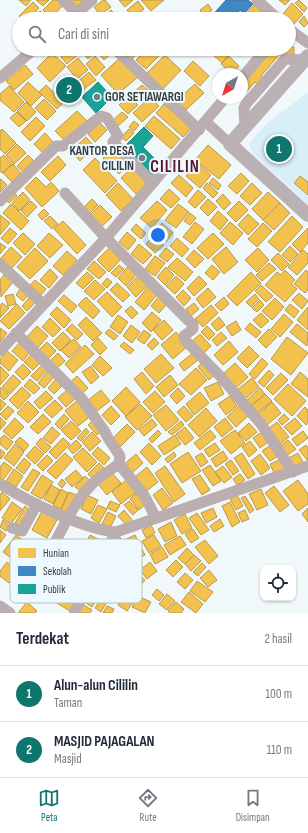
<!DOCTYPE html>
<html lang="id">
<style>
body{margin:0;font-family:"Sofia Sans Condensed",sans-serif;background:#f2f2f3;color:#1f2937}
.controls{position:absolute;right:12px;bottom:12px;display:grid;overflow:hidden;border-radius:8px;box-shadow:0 1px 3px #0004}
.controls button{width:36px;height:36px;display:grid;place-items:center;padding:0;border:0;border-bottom:1px solid #e0e1e3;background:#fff;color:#1f2937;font:20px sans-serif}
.compass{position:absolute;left:212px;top:68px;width:36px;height:36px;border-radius:50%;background:#fff;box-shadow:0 1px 3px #0004;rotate:219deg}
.you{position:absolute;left:158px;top:235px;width:14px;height:14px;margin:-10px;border:3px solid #fff;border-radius:50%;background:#1a73e8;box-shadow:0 0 0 6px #1a73e833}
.badge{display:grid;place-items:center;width:26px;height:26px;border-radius:50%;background:#0f766e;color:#fff;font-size:13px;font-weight:700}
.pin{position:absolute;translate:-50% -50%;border:2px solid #fff;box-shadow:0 1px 4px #0006}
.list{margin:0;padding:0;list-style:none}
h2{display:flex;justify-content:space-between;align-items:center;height:52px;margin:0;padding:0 16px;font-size:17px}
h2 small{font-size:13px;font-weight:400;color:#747a83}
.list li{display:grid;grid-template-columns:26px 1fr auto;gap:12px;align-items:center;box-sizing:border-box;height:56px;padding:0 16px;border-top:1px solid #e0e1e3}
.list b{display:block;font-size:15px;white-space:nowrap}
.list p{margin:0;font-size:13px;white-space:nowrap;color:#747a83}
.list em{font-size:13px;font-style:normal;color:#747a83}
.icon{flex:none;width:22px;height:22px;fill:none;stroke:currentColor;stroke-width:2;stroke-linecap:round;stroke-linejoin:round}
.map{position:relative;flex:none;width:308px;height:613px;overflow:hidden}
.search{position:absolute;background:#fff;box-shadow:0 1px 3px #0004;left:12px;right:12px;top:12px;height:44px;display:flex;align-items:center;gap:10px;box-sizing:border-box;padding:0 14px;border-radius:22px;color:#747a83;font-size:15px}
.sheet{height:164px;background:#fff}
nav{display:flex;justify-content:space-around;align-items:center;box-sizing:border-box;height:56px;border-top:1px solid #e0e1e3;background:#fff;font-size:11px;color:#747a83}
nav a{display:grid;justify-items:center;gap:2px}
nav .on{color:#0f766e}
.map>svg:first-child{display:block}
</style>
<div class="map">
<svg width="308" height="613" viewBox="0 0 308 613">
<rect width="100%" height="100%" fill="#f1f8fa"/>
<path fill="#d8eff8" d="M308,92V204L252,153L249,144L265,125Z"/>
<g fill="#f2c14e" stroke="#ba994a">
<path d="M19,0H31L26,6Z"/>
<path d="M36,0H49L43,6Z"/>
<path d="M53,0H60L64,4L51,18L43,10Z"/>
<path d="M70,0H88L80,9Z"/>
<path d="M103,0H105L111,7L100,15L94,7Z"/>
<path d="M119,0H133L125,7Z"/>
<path d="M141,0H164L151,11Z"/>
<path d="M279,0H290L285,5Z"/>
<path d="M299,0L307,8L304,12L295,3Z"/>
<path d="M138,1L144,9L133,18L127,10Z"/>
<path d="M33,2L39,8L29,19H22L19,16Z"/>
<path d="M292,3L303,14L293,25L289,19L282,15Z"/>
<path d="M208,4L212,10L204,16L200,10Z"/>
<path d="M254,5L264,14L260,19H242Z"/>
<path d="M111,10L117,16L114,19H101Z"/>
<path d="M40,11L48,18L32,19Z"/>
<path d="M195,12L204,19H190Z"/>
<path d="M95,13L100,19L89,18Z"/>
<path d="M304,16L308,23L304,27L299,22Z"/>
<path d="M289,47H294V54L279,55L261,76L263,78L258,85L255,82L242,97V84L274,49H289Z"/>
<path d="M55,49H65L59,54Z"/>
<path d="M70,49H76L80,53L67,64L61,57Z"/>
<path d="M86,49H96L98,51L88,59L82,52Z"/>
<path d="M103,49H108L112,53L104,60L98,53Z"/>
<path d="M124,49H134L138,53L132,59L123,50Z"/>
<path d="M147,49H159L163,52L146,69L136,60Z"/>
<path d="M215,49H234L222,63L211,53Z"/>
<path d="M52,53L66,66L50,82L37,68Z"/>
<path d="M165,55L181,70L162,90L146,74Z"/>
<path d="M95,56L105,67L96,76L86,64Z"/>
<path d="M229,56L239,66L232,74L221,64Z"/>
<path d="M78,58L88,70L77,79L67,67Z"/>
<path d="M120,58L138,77L118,94L101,75Z"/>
<path d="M193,61L209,76L200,86L184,71Z"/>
<path d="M25,65L33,74L14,90L6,81Z"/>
<path d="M89,72L96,80L84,89L77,82Z"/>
<path d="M28,82L42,95L31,106L18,93Z"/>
<path d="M195,84L204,93L186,110L177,100Z"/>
<path d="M46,85L64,102L57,109L39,92Z"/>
<path d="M142,85L150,92L140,102L132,94Z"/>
<path d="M9,86L24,102L14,112L0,100V94Z"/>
<path d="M129,96L138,105L128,114L119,105Z"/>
<path d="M150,97L159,106L142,122L133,113Z"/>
<path d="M44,99L56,111L47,120L35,108Z"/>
<path d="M26,102L36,112L27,121L17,111Z"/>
<path d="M164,104L191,128L183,137L156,113Z"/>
<path d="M77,111L88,122L66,142L55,131Z"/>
<path d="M17,112L26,121L19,127L10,118Z"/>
<path d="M122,112L128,117L118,126L113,120Z"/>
<path d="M154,116L180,139L171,149L145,126Z"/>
<path d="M36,117L45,126L30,141L21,132Z"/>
<path d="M134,121L139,125L134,131L129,127Z"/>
<path d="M100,123L107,130L95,142L88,134Z"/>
<path d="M2,129L16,143L5,154L0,149V131Z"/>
<path d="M129,129L134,133L126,141L121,137Z"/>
<path d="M45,133L54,143L43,153L34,144Z"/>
<path d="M86,137L94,146L80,161L71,151Z"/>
<path d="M17,144L26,153L14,164L6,155Z"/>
<path d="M208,145L231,165L219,179L195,160Z"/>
<path d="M116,146L131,163L119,174L103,158Z"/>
<path d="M4,155L12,164L2,173L0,171V158Z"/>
<path d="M28,155L36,163L25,174L17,166Z"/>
<path d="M58,156L66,165L50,181L41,172Z"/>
<path d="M95,158L117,181L105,193L83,170Z"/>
<path d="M197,163L211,175L200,188L186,176Z"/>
<path d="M13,164L21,173L12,182L3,173Z"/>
<path d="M135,165L150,182L137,195L121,178Z"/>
<path d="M241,173L249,181L237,194L228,186Z"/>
<path d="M179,175L193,188L186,197L171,183Z"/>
<path d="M300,176L308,182V195L294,183Z"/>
<path d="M36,177L46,187L51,182L59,191L42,207L25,188Z"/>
<path d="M213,178L221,185L218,190L209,183Z"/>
<path d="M1,179L7,185L0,192V180Z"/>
<path d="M118,183L133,199L121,211L106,195Z"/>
<path d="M207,183L218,193L213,198L203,188Z"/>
<path d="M252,183L262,193L250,205L240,196Z"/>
<path d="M169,189L180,199L171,208L160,199Z"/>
<path d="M198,190L206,197L195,208L188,202Z"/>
<path d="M13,191L17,196L9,203L5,199Z"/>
<path d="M23,192L30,200L19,211L12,203Z"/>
<path d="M268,192L280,203L263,220L252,209Z"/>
<path d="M223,194L231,203L224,210L216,201Z"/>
<path d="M92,199L98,205L90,213L84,207Z"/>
<path d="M208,199L217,207L208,216L200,208Z"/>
<path d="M31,201L37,207L27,217L21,210Z"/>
<path d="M157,201L167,210L152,228L140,218Z"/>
<path d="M239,201L248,210L236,222L227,213Z"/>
<path d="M280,203L290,213L274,230L263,220Z"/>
<path d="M11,204L29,221L21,230L3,213Z"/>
<path d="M178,204L189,212L176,228L165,220Z"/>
<path d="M100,205L112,217L102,226L90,215Z"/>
<path d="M44,209L49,214L42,220L38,215Z"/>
<path d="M218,211L228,220L220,230L210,221Z"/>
<path d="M190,213L196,218L190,225L184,221Z"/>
<path d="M248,214L259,224L248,235L238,225Z"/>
<path d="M0,215L10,223L0,235Z"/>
<path d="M50,216L58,224L52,229L44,221Z"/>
<path d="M292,216L303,227L280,252L268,242Z"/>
<path d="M63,221L86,245L77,254L54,229Z"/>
<path d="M195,222L204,229L192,244L183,237Z"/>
<path d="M230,222L243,233L233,245L220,233Z"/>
<path d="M162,223L173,233L166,242L154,232Z"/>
<path d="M263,223L272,231L257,247L248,239Z"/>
<path d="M136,224L146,233L141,239L131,230Z"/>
<path d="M10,228L17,234L8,244L1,238Z"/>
<path d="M308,228V243L300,252L292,244Z"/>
<path d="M127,232L136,240L128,250L119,242Z"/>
<path d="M23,233L35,244L25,255L13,243Z"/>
<path d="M49,233L63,245L50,258L37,246Z"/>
<path d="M213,233L224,244L208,259L197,248Z"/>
<path d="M154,235L164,245L155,253L146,244Z"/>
<path d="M177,238L189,249L182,257L170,246Z"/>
<path d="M0,243L6,247L0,254Z"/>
<path d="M139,244L152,255L143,264L131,254Z"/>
<path d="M112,245L124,256L109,272L97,260Z"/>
<path d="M290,246L298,254L290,262L282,255Z"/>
<path d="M11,247L22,257L10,270L0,259Z"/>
<path d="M226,247L238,262L224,274L212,259Z"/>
<path d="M35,248L48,261L30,279L17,267Z"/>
<path d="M166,248L174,254L167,262L159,256Z"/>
<path d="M258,248L269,260L257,272L245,260Z"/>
<path d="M194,250L204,259L195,268L186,259Z"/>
<path d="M303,250L308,254V263L297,275L288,267Z"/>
<path d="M67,251L77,260L63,275L53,266Z"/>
<path d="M278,253L289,264L282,271L271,260Z"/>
<path d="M155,256L165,263L155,276L145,269Z"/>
<path d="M177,258L193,272L185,281L168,267Z"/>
<path d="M94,261L106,272L99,279L87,269Z"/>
<path d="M269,263L276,269L262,281L256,275Z"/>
<path d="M130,264L139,272L126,286L118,278Z"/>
<path d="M119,265L124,269L116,277L111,273Z"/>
<path d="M212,265L220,272L213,280L205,273Z"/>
<path d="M166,267L174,275L165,285L157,277Z"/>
<path d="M50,269L58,277L49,288L40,280Z"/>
<path d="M285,270L295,280L291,284L297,289L285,302L265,285L277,272L281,275Z"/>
<path d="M306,270L308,272V290L305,293L294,284Z"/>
<path d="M87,272L94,278L83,289L76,283Z"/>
<path d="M251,272L261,283L237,306L227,296Z"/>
<path d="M4,275L13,282L1,297L0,280Z"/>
<path d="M139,275L149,284L136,297L127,287Z"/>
<path d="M176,276L184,284L175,294L166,286Z"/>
<path d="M199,276L207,284L194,296L187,288Z"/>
<path d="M107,278L112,282L107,288L102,284Z"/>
<path d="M35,280L46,289L39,297L28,287Z"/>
<path d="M95,280L105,289L94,300L84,291Z"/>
<path d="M117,283L130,295L123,302L110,290Z"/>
<path d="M261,285L273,296L266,302L255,291Z"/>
<path d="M148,287L157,295L144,310L135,302Z"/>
<path d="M21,288L28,295L23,301L16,295Z"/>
<path d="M208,288L216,297L203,308L196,299Z"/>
<path d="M183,290L191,298L184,306L176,297Z"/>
<path d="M107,292L122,307L112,317L97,301Z"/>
<path d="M299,293L308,301L302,309L292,300Z"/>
<path d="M13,294L16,304L8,306L5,296Z"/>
<path d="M255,294L259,299L251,307L246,302Z"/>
<path d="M64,295L77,306L71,313L58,301Z"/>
<path d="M160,295L168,303L159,313L151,306Z"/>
<path d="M30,297L35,303L27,311L22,306Z"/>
<path d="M86,297L100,311L93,319L78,305Z"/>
<path d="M224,297L229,304L221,311L215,305Z"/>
<path d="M275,298L284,307L272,320L262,311Z"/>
<path d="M260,300L264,305L257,312L252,308Z"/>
<path d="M2,303L9,308L0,318V306Z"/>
<path d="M194,303L199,309L191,316L186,309Z"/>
<path d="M17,304L25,313L9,329L0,321Z"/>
<path d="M290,304L299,311L294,318L285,310Z"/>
<path d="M211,305L218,313L203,327L195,319Z"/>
<path d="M131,306L138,313L132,319L125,311Z"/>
<path d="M57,307L71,320L64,328L50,314Z"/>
<path d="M308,307V330L297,320Z"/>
<path d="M152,312L161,320L151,332L142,323Z"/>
<path d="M261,313L269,321L261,328L253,320Z"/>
<path d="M284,314L293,322L280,337L271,329Z"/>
<path d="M118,315L128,322L120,334L110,327Z"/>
<path d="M86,317L102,333L93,341L78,325Z"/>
<path d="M219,317L225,325L217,331L211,324Z"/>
<path d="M50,318L61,329L53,337L42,327Z"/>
<path d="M164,320L173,330L162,340L153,330Z"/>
<path d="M236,321L241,330L232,336L226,327Z"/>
<path d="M250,323L261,332L256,338L245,329Z"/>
<path d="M72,324L83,334L77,340L66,330Z"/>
<path d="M297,324L308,333L307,346L290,332Z"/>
<path d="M131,325L140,332L132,343L123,336Z"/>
<path d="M37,326L48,336L35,351L24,340Z"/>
<path d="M207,326L215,334L209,340L201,332Z"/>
<path d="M0,328L7,333L0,342Z"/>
<path d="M109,329L118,336L114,340L105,333Z"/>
<path d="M269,329L277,337L266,348L258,340Z"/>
<path d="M144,330L151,335L144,344L137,339Z"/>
<path d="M63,332L71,340L60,351L52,343Z"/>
<path d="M176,332L188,346L173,359L161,345Z"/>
<path d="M221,332L227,338L217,346L212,340Z"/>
<path d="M200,334L211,346L202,355L191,342Z"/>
<path d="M287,337L308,353L291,375L271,359Z"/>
<path d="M98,338L107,348L100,355L91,345Z"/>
<path d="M154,338L159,343L152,350L147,345Z"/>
<path d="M74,339L81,347L69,358L61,350Z"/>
<path d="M21,341L31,351L23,361L12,351Z"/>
<path d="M229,341L238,352L223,365L214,355Z"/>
<path d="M47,342L56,351L48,359L39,350Z"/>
<path d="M124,342L134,350L130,354L120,346Z"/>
<path d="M85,345L94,354L73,373L65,364Z"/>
<path d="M249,346L259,356L247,368L237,358Z"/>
<path d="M7,351L18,360L9,371L0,363V359Z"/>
<path d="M33,353L42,361L33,370L24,362Z"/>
<path d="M58,353L65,361L55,370L49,362Z"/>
<path d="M193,353L198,360L184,371L179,364Z"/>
<path d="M161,354L174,368L156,383L144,369Z"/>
<path d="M100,356L112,368L103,376L92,365Z"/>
<path d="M262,358L268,364L255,379L249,374Z"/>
<path d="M203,361L215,374L209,380L198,367Z"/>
<path d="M235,363L248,377L236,388L223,374Z"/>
<path d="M23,364L31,372L23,380L15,372Z"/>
<path d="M43,364L48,369L37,381L31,376Z"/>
<path d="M0,366L9,375L0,385Z"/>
<path d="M91,366L99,377L91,384L82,372Z"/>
<path d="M196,368L207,380L191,395L179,384Z"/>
<path d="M49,370L55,376L44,388L38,383Z"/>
<path d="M269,370L274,375L264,387L258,382Z"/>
<path d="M142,372L154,386L146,394L134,379Z"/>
<path d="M300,372L308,379V397L291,384Z"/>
<path d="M281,373L288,380L273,395L266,388Z"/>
<path d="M13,375L21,382L10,394L2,387Z"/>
<path d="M170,375L178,385L164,397L156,387Z"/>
<path d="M77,376L88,388L79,396L68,384Z"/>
<path d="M58,377L65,383L54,394L48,388Z"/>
<path d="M252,378L259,387L245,399L237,390Z"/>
<path d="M30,379L40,388L34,394L24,386Z"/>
<path d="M218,382L224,394L211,401L204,388Z"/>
<path d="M288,384L306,401L292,416L274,399Z"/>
<path d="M0,387L9,395L4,400L0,396Z"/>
<path d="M22,387L31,395L18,409L9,400Z"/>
<path d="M126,387L140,402L126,416L112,401Z"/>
<path d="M69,388L77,397L66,407L58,398Z"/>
<path d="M178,388L185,396L177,404L170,396Z"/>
<path d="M260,388L265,394L251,406L246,401Z"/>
<path d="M101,390L110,401L97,411L88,400Z"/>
<path d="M46,391L53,398L40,409L34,402Z"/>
<path d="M155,391L165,402L153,413L143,402Z"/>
<path d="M200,392L209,403L194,415L186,404Z"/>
<path d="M265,394L272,401L257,413L251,406Z"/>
<path d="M230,396L237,406L226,415L218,404Z"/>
<path d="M0,399L6,404L0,411Z"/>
<path d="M79,399L92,415L78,426L65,411Z"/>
<path d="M55,400L63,408L52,418L44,410Z"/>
<path d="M28,401L39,412L28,423L17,413Z"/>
<path d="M272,402L281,413L266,426L257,415Z"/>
<path d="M140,404L152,416L137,430L125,417Z"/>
<path d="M166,405L179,420L166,431L153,415Z"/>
<path d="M8,406L14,411L6,420L0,414Z"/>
<path d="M111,406L120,416L111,425L102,415Z"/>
<path d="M184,406L193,416L186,422L177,412Z"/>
<path d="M239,406L248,416L236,427L227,417Z"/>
<path d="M305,407L308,410V422L306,425L297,416Z"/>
<path d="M206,408L217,421L199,437L188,425Z"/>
<path d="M43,414L51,422L38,434L30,427Z"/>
<path d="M64,414L69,419L60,429L55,424Z"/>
<path d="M284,414L289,419L282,425L278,420Z"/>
<path d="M0,417L6,423L0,430Z"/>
<path d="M15,418L24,427L12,439L3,431Z"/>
<path d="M225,418L233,428L222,437L214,427Z"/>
<path d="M295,418L302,426L292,435L284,427Z"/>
<path d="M94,419L103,430L97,435L88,425Z"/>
<path d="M152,419L157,425L144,436L139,430Z"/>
<path d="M71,421L81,431L71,440L61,430Z"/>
<path d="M181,421L184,425L172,435L168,432Z"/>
<path d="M277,422L289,437L280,444L268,429Z"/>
<path d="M249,423L257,432L246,441L238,433Z"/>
<path d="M127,424L135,432L120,447L112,439Z"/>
<path d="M52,427L60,434L51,444L43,438Z"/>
<path d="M185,427L194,438L185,445L176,434Z"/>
<path d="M86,428L89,432L81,441L77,438Z"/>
<path d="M158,430L161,434L152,443L149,439Z"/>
<path d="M210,430L216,437L200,450L194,443Z"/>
<path d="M235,430L245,443L231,454L220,441Z"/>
<path d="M263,431L270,441L260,448L253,438Z"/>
<path d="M303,431L308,438L297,446L292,439Z"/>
<path d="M92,432L101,441L90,451L82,442Z"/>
<path d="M4,435L13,442L7,450L0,444V439Z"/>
<path d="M175,435L181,444L164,455L158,446Z"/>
<path d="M20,437L29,445L24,451L15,442Z"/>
<path d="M41,438L51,447L45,453L36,444Z"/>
<path d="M63,438L70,444L56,459L49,452Z"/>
<path d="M76,440L82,446L73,454L68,448Z"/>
<path d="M288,440L296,449L286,456L279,447Z"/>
<path d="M250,441L257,450L249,457L242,447Z"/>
<path d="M149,443L161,456L152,465L140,452Z"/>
<path d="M215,443L220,450L209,457L204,450Z"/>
<path d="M15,444L24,452L14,466L4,458Z"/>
<path d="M272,444L280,455L270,461L262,451Z"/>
<path d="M306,445L308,448V461L299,450Z"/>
<path d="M35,446L44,454L35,464L26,456Z"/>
<path d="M98,447L110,458L104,465L92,454Z"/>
<path d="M83,448L97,462L87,472L73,457Z"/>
<path d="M0,449L5,453L1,459L0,458Z"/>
<path d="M223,451L228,459L216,467L211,459Z"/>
<path d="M174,452L176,456L168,463L165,459Z"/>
<path d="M188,452L201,471L182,483L170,464Z"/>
<path d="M65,453L73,460L56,479L47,471Z"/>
<path d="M202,453L208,462L201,467L195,457Z"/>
<path d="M242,453L255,474L248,479L234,458Z"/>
<path d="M298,453L303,462L293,468L287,459Z"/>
<path d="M136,454L143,463L130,475L122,466Z"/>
<path d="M260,454L270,468L261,475L251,461Z"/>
<path d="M47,455L53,461L43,471L37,465Z"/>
<path d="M24,458L31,464L24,474L16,468Z"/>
<path d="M282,459L287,469L275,475L270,464Z"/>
<path d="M231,460L239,471L233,475L225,464Z"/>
<path d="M4,462L12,468L2,481L0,479V467Z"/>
<path d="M99,463L105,469L94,480L88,474Z"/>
<path d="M210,465L221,481L213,486L202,470Z"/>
<path d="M165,466L185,494L174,502L155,473Z"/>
<path d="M223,466L232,477L224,483L215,472Z"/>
<path d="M147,467L158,482L144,493L132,479Z"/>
<path d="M14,469L23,476L16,487L6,481Z"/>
<path d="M33,469L40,473L28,491L21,487Z"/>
<path d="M76,470L83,478L72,487L65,479Z"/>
<path d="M111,472L121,483L107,495L98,484Z"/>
<path d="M240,474L245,480L237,485L233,479Z"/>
<path d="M42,475L53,482L42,499L31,493Z"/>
<path d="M200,475L210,490L202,495L192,479Z"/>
<path d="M85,476L92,483L83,493L75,487Z"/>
<path d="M62,479L66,483L62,488L58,484Z"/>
<path d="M126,480L136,492L121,504L112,492Z"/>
<path d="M298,480L308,494V504L298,511L283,491Z"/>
<path d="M51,485L60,490L53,504L44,499Z"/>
<path d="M274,486L289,505L280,512L265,493Z"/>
<path d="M162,488L173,503L163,510L153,495Z"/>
<path d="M61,489L68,493L61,509L53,506Z"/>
<path d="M261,489L268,505L257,510L249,494Z"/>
<path d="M2,492L10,499L0,511V495Z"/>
<path d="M69,492L79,496L71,514L61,510Z"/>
<path d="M137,492L147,503L139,510L130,499Z"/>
<path d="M87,495L98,500L91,514L81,509Z"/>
<path d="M237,495L243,506L236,510L230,499Z"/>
<path d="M245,496L254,510L250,513L241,498Z"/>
<path d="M110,501L120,505L116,512L107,508Z"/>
<path d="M129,501L138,510L133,515L124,505Z"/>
<path d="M12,502L22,509L11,524L2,518Z"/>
<path d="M230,502L240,522L232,527L222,506Z"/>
<path d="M98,505L107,509L99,523L91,518Z"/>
<path d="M25,506L32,512L24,527L15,523Z"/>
<path d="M213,508L217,517L206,523L201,513Z"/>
<path d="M308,508V522L302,514Z"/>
<path d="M124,510L133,521L127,526L118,516Z"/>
<path d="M245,510L249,519L242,522L238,513Z"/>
<path d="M42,511L57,520L47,538L32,530Z"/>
<path d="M108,512L116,516L110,528L102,524Z"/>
<path d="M197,513L209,530L201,535L189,518Z"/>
<path d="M185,514L192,528L182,534L174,520Z"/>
<path d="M220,519L224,526L214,532L210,526Z"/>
<path d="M3,520L10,526L6,531L0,527Z"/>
<path d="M171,522L177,536L165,542L158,529Z"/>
<path d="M151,525L155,533L146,538L142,530Z"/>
<path d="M193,529L199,538L191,543L185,534Z"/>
<path d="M0,530L6,535L0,543Z"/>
<path d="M16,535L31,546L18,563L3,552Z"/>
<path d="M90,535L106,543L99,557L83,548Z"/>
<path d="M135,535L145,555L134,560L124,540Z"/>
<path d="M154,535L161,546L149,553L142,541Z"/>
<path d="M180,536L186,545L170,555L164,545Z"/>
<path d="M120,537L124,545L118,548L114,540Z"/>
<path d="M205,540L218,556L209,564L195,547Z"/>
<path d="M162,547L168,557L155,564L150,554Z"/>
<path d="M187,548L194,555L185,564L178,558Z"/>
<path d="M194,555L201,561L191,571L185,564Z"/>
<path d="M176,560L183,567L173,577L166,570Z"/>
<path d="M7,562L19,571L9,583L0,576V571Z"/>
<path d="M150,562L157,571L147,579L140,570Z"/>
<path d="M202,563L206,567L198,576L193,572Z"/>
<path d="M131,569L145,580L134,594L120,583Z"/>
<path d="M209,570L217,580L208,587L200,578Z"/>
<path d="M185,573L193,580L185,589L177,582Z"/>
<path d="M197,581L213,592L205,602L190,591Z"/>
<path d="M55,589L76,601L70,611L50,599Z"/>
<path d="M157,589L164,595L159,601L152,595Z"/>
<path d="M90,591L98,597L92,607L83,601Z"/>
<path d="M189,592L203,604L196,613L181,602Z"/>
<path d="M125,594L134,600L127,611L118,605Z"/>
<path d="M167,594L175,601L167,610L159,604Z"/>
<path d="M138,596L151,602L145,613L132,607Z"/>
<path d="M101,599L107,602L101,612L95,608Z"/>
<path d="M27,602L37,611L35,613H18Z"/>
<path d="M176,602L184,609L181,613H171L168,611Z"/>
<path d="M82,604L92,610L90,613H77Z"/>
<path d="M107,606L114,609L112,613H103Z"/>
</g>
<path fill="#3f88c5" stroke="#3d729d" d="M226,0H248L253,4L244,14L240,10L232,19H209Z"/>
<g fill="#17a398" stroke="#21847d">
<path d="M71,76L81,97L67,104L57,83Z"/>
<path d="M98,82L112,97L96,113L82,97Z"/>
<path d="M144,127L153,136L143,147L162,166L151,177L122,149Z"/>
</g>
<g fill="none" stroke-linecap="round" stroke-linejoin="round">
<g stroke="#baaeb1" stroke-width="11">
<path d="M63,0L83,19"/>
<path d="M257,0L278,19"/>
<path d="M70,19L92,0"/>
<path d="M289,29L308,43"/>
<path d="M115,49L199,130"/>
<path d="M0,78L34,49"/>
<path d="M242,78L266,49"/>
<path d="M206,122L230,144"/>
<path d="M245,127L244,108L246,104L285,59L304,60"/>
<path d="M65,193L106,238L193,325V329L184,336L185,340L220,376L261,424L293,472"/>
<path d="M0,201L56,146H63L101,116L107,118L118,136L113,142L153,183"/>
<path d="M0,264L43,304"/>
<path d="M16,333L82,399L105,432L108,438L120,456L119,464L144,495L156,518"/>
<path d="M0,351L106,238L225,98"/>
<path d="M0,484C29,502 83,529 116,532L308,466"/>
<path d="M12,528L22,531L37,504"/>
<path d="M48,556C61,532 73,503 92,484C100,476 110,470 119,464"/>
<path d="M0,606L10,613"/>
<path d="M74,613L116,532"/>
</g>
<path stroke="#bab1b4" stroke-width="14" d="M308,56L230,144L308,215"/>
</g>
<g fill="#787e80" stroke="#edf9fe" stroke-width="1.5">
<circle cx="97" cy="97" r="4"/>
<circle cx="142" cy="158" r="4"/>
</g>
<g text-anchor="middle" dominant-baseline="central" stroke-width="4" stroke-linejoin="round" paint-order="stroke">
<g font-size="13" font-weight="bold" fill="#373d3f" stroke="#edf9fe" text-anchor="start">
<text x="105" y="97">GOR SETIAWARGI</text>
<text x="134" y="151" text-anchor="end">KANTOR DESA<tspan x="134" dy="15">CILILIN</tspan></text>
</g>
<g font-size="17" font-weight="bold" letter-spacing="1" fill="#58152c" stroke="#edf9fe">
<text x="175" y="167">CILILIN</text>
</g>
</g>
<rect x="10" y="539" width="132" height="64" rx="6" fill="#edf9fe" stroke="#b6c1c5" stroke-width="1"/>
<rect x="18" y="548" width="18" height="10" fill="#f2c14e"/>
<rect x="18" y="566" width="18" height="10" fill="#3f88c5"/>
<rect x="18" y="584" width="18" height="10" fill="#17a398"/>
<g font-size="11" fill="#373d3f">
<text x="43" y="557">Hunian</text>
<text x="43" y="575">Sekolah</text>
<text x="43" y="593">Publik</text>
</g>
</svg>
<div class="controls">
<button><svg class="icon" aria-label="locate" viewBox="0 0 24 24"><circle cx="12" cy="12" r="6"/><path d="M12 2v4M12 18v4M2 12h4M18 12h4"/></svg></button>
</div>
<svg class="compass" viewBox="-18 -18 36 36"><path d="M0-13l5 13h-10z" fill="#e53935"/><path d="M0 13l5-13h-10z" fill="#747a83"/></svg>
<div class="you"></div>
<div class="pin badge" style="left:279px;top:149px">1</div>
<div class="pin badge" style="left:69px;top:90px">2</div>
<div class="search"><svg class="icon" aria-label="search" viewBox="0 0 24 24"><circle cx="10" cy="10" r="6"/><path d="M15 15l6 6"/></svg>Cari di sini</div>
</div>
<section class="sheet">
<h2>Terdekat<small>2 hasil</small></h2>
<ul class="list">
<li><span class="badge">1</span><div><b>Alun-alun Cililin</b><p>Taman</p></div><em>100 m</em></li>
<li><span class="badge">2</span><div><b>MASJID PAJAGALAN</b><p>Masjid</p></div><em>110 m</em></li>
</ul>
</section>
<nav>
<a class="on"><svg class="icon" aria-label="map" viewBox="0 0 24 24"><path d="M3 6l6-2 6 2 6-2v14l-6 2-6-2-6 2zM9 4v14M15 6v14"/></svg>Peta</a>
<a><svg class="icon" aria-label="directions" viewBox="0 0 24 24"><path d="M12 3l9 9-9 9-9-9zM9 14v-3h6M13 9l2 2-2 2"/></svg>Rute</a>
<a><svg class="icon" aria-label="saved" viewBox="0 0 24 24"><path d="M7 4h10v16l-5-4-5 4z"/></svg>Disimpan</a>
</nav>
